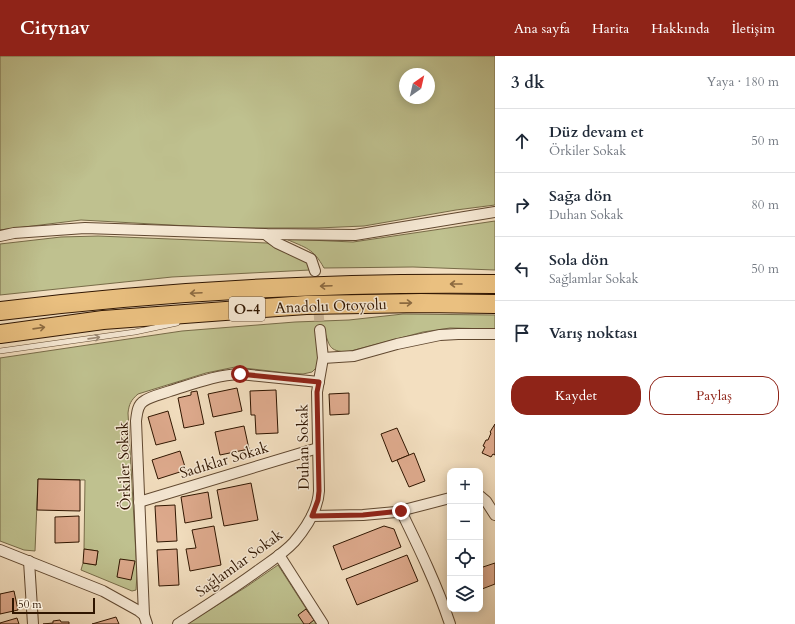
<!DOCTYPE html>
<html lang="tr">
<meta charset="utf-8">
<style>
body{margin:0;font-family:Cardo,serif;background:#f2f2f3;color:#1f2937}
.controls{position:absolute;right:12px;bottom:12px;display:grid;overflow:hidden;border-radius:8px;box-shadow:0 2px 10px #0003}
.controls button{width:36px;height:36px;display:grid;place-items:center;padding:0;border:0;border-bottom:1px solid #e0e1e3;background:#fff;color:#1f2937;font:20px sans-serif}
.compass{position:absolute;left:399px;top:12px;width:36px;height:36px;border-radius:50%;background:#fff;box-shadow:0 2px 10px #0003;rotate:34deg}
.scale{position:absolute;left:12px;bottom:10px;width:83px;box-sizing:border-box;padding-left:4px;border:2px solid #2f1500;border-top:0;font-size:11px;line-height:14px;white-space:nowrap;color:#2f1500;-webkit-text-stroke:3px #f7ead6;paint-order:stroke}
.stop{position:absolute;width:12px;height:12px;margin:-9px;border:3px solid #8f2418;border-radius:50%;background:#fff}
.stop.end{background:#8f2418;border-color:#fff;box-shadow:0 1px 4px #0008}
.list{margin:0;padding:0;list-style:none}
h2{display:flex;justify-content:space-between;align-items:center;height:52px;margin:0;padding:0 16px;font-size:17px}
h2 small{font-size:13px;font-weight:400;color:#747a83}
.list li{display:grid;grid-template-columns:26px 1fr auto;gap:12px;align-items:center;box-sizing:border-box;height:64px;padding:0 16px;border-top:1px solid #e0e1e3}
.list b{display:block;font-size:15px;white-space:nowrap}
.list p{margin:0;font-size:13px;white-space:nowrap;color:#747a83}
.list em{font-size:13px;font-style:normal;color:#747a83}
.actions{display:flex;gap:8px;padding:12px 16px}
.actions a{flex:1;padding:9px 0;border:1px solid #8f2418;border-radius:16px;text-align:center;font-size:14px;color:#8f2418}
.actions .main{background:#8f2418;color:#fff}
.icon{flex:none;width:22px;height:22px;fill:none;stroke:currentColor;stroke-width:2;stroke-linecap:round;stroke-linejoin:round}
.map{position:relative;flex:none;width:495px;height:568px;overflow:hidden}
header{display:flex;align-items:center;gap:24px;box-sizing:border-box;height:56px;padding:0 20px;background:#8f2418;color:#fff}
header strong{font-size:19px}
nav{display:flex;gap:22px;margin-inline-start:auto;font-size:14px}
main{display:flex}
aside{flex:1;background:#fff}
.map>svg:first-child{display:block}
</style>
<header>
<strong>Citynav</strong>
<nav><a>Ana sayfa</a><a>Harita</a><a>Hakkında</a><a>İletişim</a></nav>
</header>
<main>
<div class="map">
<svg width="495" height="568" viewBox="0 0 495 568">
<rect width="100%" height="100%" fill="#f3dfc0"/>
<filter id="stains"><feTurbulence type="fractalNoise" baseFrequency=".005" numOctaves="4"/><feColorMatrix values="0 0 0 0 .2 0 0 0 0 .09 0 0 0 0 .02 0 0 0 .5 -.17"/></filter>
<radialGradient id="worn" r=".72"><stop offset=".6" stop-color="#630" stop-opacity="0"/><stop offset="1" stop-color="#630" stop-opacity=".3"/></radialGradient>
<g fill="#bfc18f" stroke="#776b48" fill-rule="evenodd">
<path d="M0,0H495V149L456,154L364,170L317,172H224L81,164L0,174ZM405,18H429V42H405Z"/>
<path d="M495,165V214L413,211L324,212C313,192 306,192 286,183L353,186Z"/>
<path d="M98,180L267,187L307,205L310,214L172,221L0,239V188L61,181Z"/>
<path d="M403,258L495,259V273L450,272L423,276L347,296C328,295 330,290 324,274L317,311L312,316L303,318L287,317L235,311L206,317L138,338C131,344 129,348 128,357L137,518L136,534L132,535L81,514L83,507L96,509L98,495L84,493L85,424L38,423L35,495L24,494L0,485V302L182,275L295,266L349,264Z"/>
<path d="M278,509L316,568H187L246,531Z"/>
</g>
<g fill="#deaa8d" stroke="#2f1500">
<path d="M237,332L242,355L213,361L208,338Z"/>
<path d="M276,334L278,377L256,378L255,359H251L250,335Z"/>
<path d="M197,335L204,368L184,372L178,342L191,339V336Z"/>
<path d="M349,337V358L330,359L329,338Z"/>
<path d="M168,355L176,384L156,389L148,361Z"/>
<path d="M495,368V399L493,398L491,401L482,397L485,391L483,390L486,384H488L491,377L490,376Z"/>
<path d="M244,370L249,393L220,399L215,376Z"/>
<path d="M397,372L409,399L392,406L381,378Z"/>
<path d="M180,395L186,414L158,423L152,404Z"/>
<path d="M414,397L425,425L409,431L397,404Z"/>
<path d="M38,423L80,424V455L37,454Z"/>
<path d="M251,427L258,464L224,470L217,434Z"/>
<path d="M208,436L212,462L185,467L181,441Z"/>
<path d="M175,449L177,485L157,486L155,450Z"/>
<path d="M79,460V486L55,487V461Z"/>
<path d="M214,470L221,509L190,515L186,493L196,492L192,474Z"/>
<path d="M384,470L394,473L401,491L342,514L333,490Z"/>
<path d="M84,493L98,495L96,509L83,507Z"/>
<path d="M177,493L179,529L159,530L157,494Z"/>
<path d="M407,499L418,525L357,549L346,523Z"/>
<path d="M120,503L135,505L131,524L117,521Z"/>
<path d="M495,507V528L482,533L480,528V512Z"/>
<path d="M14,535L18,554L0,558V538Z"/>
<path d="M306,553L314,564L309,568H304L298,559Z"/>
<path d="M116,561L119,568H92Z"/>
<path d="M17,562L19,568H0V567Z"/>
<path d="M60,564L61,566H69V568H43L53,567V565Z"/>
</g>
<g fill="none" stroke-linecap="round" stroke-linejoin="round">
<path stroke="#ccb79a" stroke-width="10" stroke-dasharray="10 5" stroke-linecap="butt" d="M316,225L320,274"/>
<g stroke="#604830" stroke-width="6">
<path id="service" d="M0,295L135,276L177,267"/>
</g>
<g stroke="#604830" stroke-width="12">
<g id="minor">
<path d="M265,178L277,187L311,203L315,215"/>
<path d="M0,180L14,177L85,172L265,178L355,179L495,156"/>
<path d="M323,302L354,300L397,288L440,279L458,278H495"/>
<path d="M480,440L486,445L495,459"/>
<path d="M139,446L318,392"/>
<path d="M401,455C419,492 437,529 450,568"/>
<path d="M312,460L363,459L396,456L450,442"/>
<path d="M0,494L103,535L139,555L144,559L147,568"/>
<path d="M279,499L323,568"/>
<path d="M29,505L33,568"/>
<path d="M144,559L136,365C137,358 137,349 144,345C151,340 162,338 170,335C193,328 216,319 240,318L319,326"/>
<path d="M178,568C206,550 233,533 260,513C271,505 284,497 294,486C306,472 318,454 319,435L317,336L323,302L320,274"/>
</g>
</g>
<g stroke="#2f1500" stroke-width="20">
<g id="motorway">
<path d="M0,255C164,235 330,226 495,228"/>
<path d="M0,278L103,264L306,249L421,247L495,248"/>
</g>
</g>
<use href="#service" stroke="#f7ead6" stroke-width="5"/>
<use href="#minor" stroke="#f7ead6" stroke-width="10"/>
<use href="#motorway" stroke="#eac080" stroke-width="18"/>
</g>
<defs><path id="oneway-shaft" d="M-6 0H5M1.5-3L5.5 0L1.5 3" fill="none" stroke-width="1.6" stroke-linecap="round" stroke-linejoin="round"/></defs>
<g stroke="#8c6a40">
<use href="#oneway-shaft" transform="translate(456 228) rotate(180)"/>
<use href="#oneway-shaft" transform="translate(326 230) rotate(178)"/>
<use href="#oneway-shaft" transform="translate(196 237) rotate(177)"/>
<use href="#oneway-shaft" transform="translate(406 247) rotate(-1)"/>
<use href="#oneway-shaft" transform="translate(39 272) rotate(-8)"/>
</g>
<use stroke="#9d8a76" href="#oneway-shaft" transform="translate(94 282) rotate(-8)"/>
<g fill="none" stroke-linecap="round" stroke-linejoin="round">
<path stroke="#8f2418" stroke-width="5" d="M240,318L319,326L317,336L319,435L318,444L312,460L363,459L401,455"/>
</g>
<g text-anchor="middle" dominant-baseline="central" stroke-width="3" stroke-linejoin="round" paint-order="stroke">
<rect fill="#f7ead6" stroke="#6b5540" stroke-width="1" x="229" y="241" width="36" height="24" rx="3"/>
<g font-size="14" font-weight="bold" fill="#2f1500">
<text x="247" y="253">O-4</text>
</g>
<g font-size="15" fill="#2f1500" stroke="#f7ead6">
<text transform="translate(331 250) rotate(-2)">Anadolu Otoyolu</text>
<text transform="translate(303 391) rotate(-91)">Duhan Sokak</text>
<text transform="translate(224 404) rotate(-17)">Sadıklar Sokak</text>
<text transform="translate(124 410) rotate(-92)">Örkiler Sokak</text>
<text transform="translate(239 507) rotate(-36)">Sağlamlar Sokak</text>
</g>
</g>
<rect width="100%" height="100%" filter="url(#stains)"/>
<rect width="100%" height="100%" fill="url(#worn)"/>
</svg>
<div class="controls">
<button>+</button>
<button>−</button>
<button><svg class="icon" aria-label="locate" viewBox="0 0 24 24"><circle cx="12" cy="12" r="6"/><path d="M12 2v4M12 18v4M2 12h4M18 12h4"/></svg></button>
<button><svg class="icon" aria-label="layers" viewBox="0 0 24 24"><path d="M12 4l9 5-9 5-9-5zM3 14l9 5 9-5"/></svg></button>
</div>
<svg class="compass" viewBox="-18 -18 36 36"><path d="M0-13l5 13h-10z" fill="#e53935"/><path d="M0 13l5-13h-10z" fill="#747a83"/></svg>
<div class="scale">50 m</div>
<div class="stop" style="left:240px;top:318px"></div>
<div class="stop end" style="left:401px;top:455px"></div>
</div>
<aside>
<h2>3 dk<small>Yaya · 180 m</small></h2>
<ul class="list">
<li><svg class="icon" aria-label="ahead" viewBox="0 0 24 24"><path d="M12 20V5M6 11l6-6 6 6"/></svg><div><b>Düz devam et</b><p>Örkiler Sokak</p></div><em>50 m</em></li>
<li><svg class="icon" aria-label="right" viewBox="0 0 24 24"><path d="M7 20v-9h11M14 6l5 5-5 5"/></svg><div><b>Sağa dön</b><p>Duhan Sokak</p></div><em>80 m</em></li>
<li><svg class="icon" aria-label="left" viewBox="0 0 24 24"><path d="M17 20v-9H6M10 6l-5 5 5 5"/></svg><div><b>Sola dön</b><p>Sağlamlar Sokak</p></div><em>50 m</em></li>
<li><svg class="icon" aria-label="arrive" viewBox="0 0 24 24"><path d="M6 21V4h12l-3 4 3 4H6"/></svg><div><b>Varış noktası</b></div></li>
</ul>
<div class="actions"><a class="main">Kaydet</a><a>Paylaş</a></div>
</aside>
</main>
